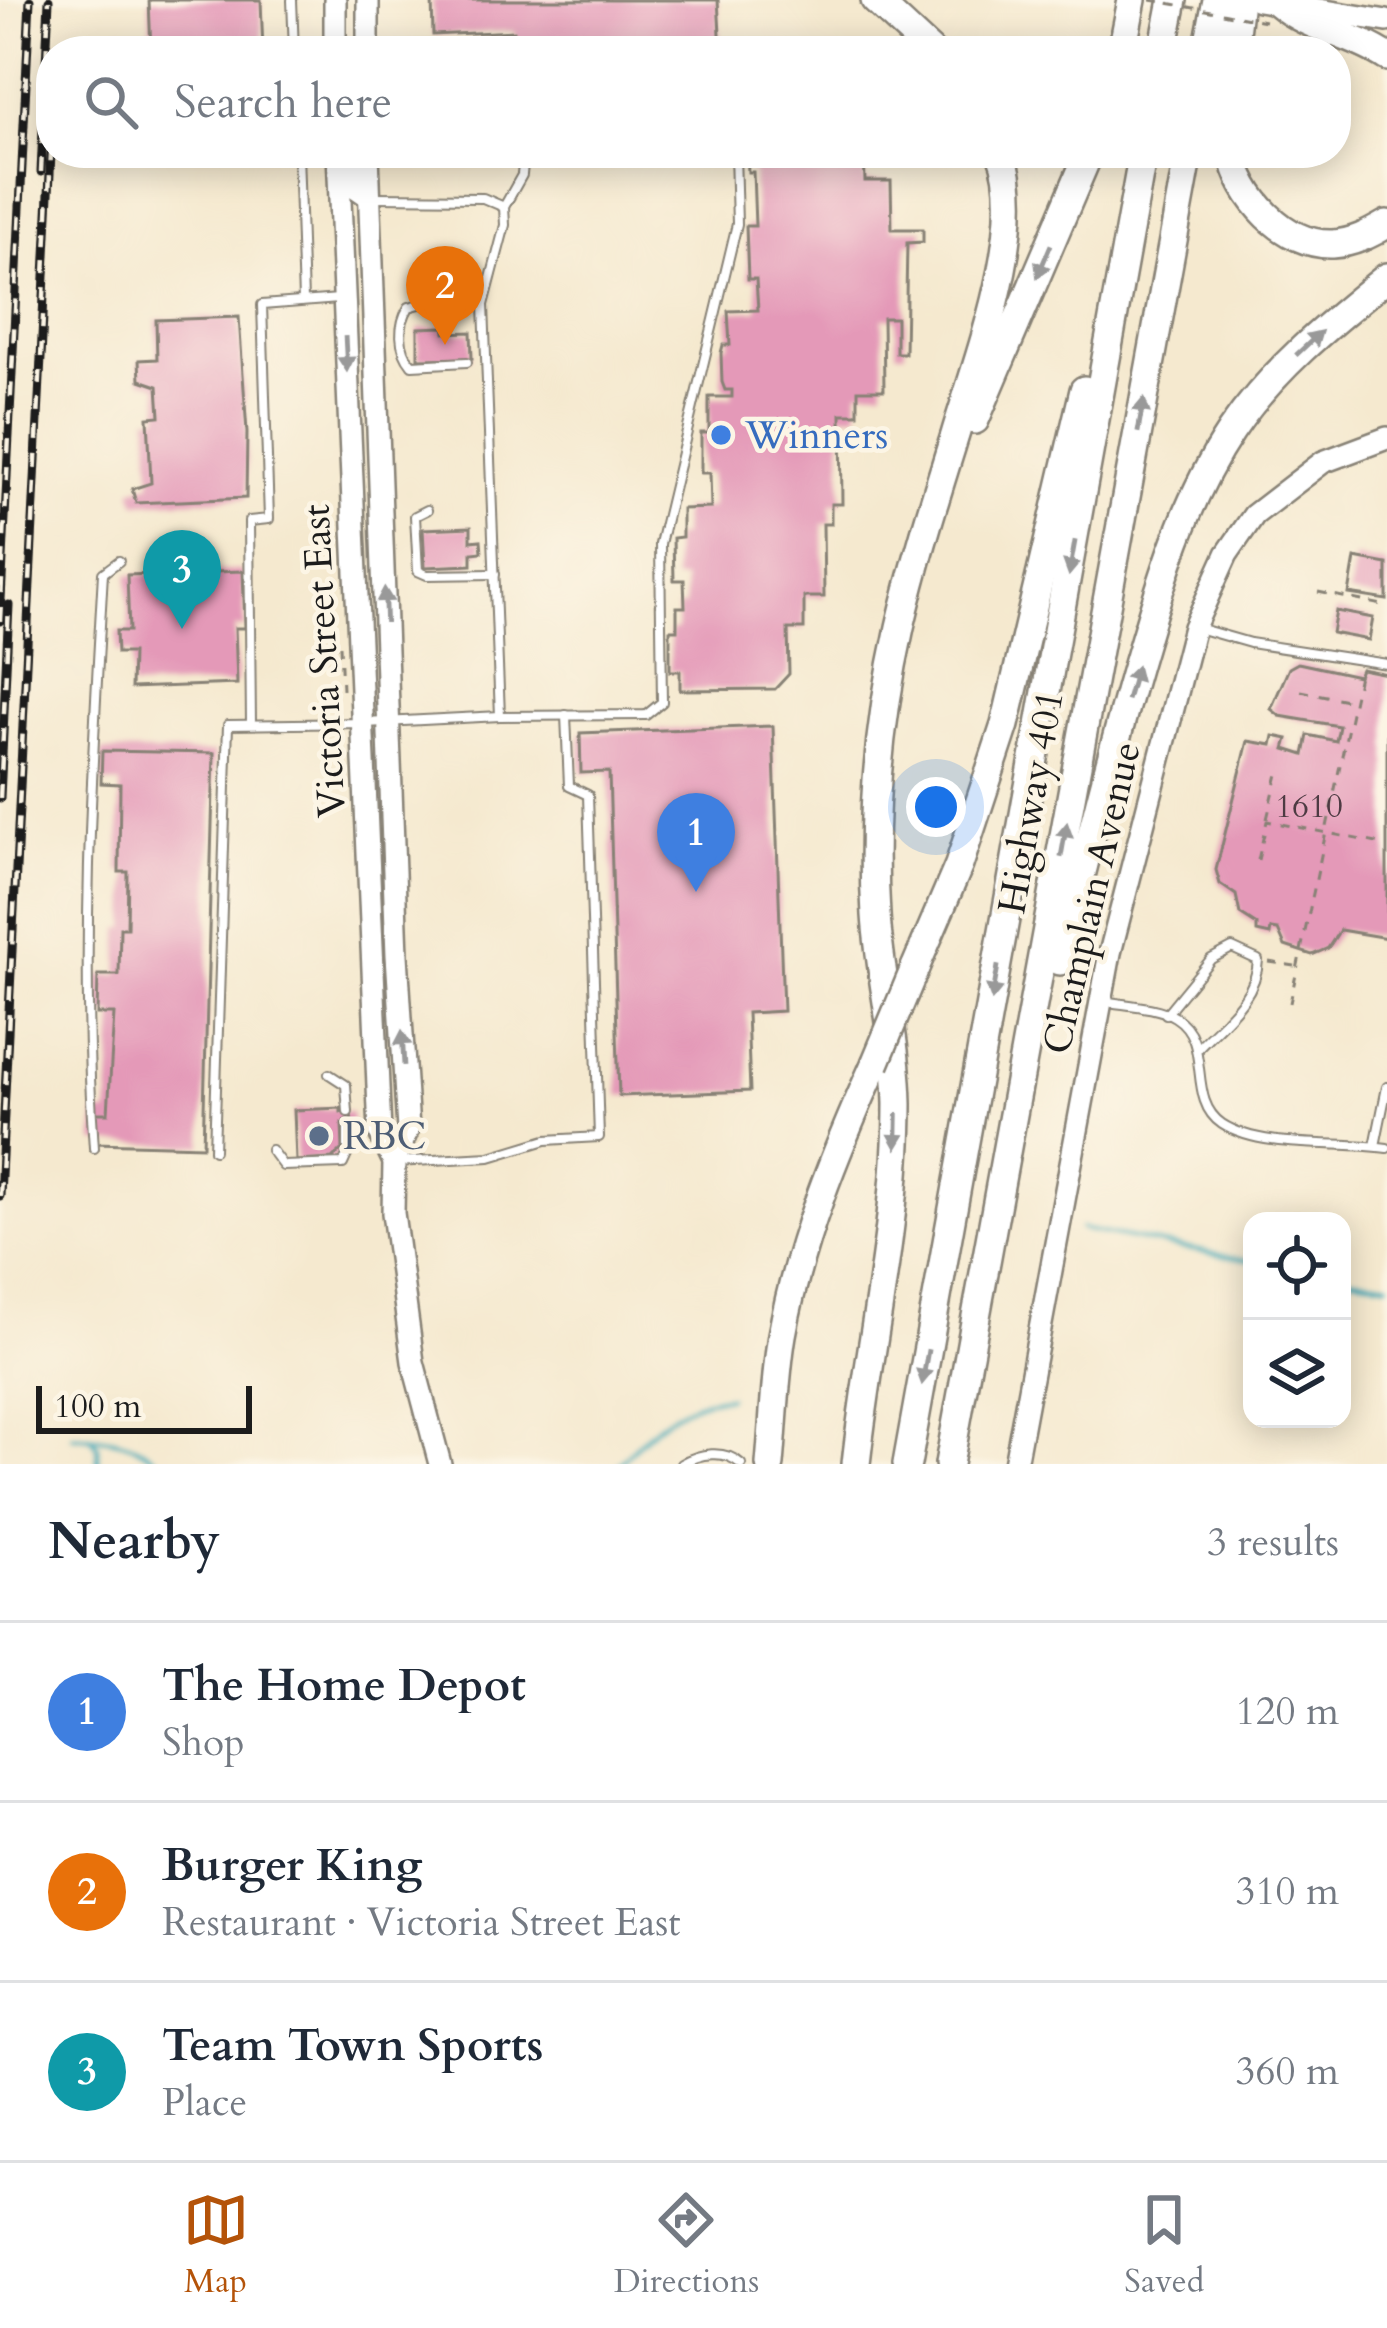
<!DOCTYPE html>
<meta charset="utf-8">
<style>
body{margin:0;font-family:Cardo,serif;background:#f2f2f3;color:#1f2937}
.controls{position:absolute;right:36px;bottom:36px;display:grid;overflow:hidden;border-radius:24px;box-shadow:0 6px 30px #0003}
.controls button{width:108px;height:108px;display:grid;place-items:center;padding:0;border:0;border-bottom:3px solid #e0e1e3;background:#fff;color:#1f2937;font:60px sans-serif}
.scale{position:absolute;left:36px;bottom:30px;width:216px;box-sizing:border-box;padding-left:12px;border:6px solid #1c1c1c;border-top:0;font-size:33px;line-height:42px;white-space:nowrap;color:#1c1c1c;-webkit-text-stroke:9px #fcf5e5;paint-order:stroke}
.you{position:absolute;left:936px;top:807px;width:42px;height:42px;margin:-30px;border:9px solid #fff;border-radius:50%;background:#1a73e8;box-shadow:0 0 0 18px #1a73e833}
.badge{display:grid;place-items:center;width:78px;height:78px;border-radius:50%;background:#b45309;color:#fff;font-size:39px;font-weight:700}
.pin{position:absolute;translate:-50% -99px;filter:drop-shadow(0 3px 6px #0008)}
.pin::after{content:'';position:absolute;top:63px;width:42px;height:36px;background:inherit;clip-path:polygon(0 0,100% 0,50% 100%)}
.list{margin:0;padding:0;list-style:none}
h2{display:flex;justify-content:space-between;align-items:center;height:156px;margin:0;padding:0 48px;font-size:51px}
h2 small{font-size:39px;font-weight:400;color:#747a83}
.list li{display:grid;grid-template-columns:78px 1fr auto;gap:36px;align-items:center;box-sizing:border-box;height:180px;padding:0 48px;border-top:3px solid #e0e1e3}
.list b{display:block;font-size:45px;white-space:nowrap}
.list p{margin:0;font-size:39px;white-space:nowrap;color:#747a83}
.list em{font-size:39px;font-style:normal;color:#747a83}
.icon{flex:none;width:66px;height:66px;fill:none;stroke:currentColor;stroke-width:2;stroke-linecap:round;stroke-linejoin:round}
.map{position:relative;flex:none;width:1387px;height:1464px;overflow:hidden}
.search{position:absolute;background:#fff;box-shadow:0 6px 30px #0003;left:36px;right:36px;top:36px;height:132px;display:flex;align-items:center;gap:30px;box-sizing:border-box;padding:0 42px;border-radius:48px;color:#747a83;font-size:45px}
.sheet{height:696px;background:#fff}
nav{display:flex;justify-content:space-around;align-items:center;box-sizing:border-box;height:168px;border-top:3px solid #e0e1e3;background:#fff;font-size:33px;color:#747a83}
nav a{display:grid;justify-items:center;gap:6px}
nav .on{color:#b45309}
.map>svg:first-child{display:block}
</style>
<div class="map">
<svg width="1387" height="1464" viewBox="0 0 1387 1464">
<rect width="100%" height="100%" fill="#fcf5e5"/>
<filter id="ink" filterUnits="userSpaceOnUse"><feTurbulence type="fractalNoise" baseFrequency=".00833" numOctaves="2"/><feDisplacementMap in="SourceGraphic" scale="24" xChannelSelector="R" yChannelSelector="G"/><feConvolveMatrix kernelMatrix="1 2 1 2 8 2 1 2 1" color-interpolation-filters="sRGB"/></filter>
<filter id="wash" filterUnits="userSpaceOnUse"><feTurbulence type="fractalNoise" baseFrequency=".004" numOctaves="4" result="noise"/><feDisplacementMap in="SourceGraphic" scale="48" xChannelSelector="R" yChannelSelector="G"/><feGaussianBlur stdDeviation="2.7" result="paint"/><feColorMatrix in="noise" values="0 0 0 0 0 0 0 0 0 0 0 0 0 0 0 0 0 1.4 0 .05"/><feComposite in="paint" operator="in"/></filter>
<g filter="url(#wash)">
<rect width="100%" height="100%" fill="#f5e9cf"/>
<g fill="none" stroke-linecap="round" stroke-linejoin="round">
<g stroke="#3babb9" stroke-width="4.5">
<path d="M1081,1229L1252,1261"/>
<path d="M1342,1276L1387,1283"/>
<path d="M73,1436C106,1437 137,1440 161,1464"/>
<path d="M90,1436L98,1447V1464"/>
<path d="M619,1464C650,1429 681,1400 728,1397"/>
</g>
</g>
<g id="blocks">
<g fill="#e499b8">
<path d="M149,0H261L263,51H151Z"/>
<path d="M432,0H718L721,51H515L514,31L433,35Z"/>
<path d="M747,153H864L865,181H891L892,229H923V242L907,243L905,353H896V318H883L884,390H858V414H841L842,504H831V524H823L824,597H804V629H788L789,674L775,689L680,690V671H670V630H677V607H685L684,580H674L673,538L682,537V509L711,508L710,473H701V433H709V397H732V390H725L722,382L721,353L723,345H730L728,311L758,310L756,279H748L746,226H755L753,172H748Z"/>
<path d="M239,317L247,432L246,498L136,503L132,489L151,483L148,417L160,416L158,386L140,380L139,360L157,359L156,320Z"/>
<path d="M444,327L445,333L471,332L472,358L418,359V328Z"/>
<path d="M471,527V541L481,540L482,552L472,553V565L425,567L423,529Z"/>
<path d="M1355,558L1387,564V600L1349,594Z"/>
<path d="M243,571L245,628H235L237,684L131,688L132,653H117L116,631H129L127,575Z"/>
<path d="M1336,611L1373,618L1369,640L1332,633Z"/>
<path d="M1298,663L1358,676L1361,669L1387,674V938L1340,930L1328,948L1312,955L1285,946L1278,930L1271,929L1270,935L1257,932V925L1240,914L1236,895L1220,884L1216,870L1248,741L1272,745L1274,736L1288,739L1285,749L1304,755L1308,735L1336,741L1339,726L1280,716L1271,709L1289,668Z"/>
<path d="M773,726L783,1011L747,1013L750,1091L619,1096L609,772L581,773L580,733Z"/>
<path d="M102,751L214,753L203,1146L94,1143L95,1113H108L114,1014H97L98,975H119L120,928H127L128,872H119L120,784L101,783Z"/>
<path d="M341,1108V1112H351L352,1124H342L343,1148L332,1159L296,1161L294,1110Z"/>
</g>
</g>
</g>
<g filter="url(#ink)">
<use href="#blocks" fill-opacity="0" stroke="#888276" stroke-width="3"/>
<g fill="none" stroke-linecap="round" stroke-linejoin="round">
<g stroke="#888276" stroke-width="12">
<g id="lane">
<path d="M292,0L294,51"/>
<path d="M298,153L303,301"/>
<path d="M375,197L483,198L504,207L522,175L524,153"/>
<path d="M420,304L409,307C398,325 398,348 412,365L467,362"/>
<path d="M427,510L415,516L418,571L427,575L495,574"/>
<path d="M1194,627L1250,643L1387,664"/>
<path d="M500,716L646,715L662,702L660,544L737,224L735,153"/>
<path d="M251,724L249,521L269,519L262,305L339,299"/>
<path d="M1103,1001C1123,1005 1157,1006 1175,1017C1214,1041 1185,1099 1222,1124C1262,1150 1341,1141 1387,1148"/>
<path d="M1166,1014L1211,959L1232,948L1258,960C1257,998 1221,1023 1197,1049"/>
<path d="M329,1074L346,1085L348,1112"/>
<path d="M1375,1146L1387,1087"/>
<path d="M94,1148C80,957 92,763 103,573L119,561"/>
<path d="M214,1150L228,725L365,723L500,716L484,305L505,225L504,207"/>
<path d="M271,1150L283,1166L343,1164L348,1153V1124"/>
<path d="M395,1162L490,1157L546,1140L599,1137L588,795L569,786L566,715"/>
<path d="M681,1464C699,1453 725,1449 741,1464"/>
</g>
</g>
<g stroke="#888276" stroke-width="26">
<g id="secondary">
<path d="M335,0V51"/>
<path d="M368,0V51"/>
<path d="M1258,0L1387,21"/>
<path d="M338,153L380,1133L394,1162"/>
<path d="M353,153L354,186L370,197"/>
<path d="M368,153L397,955L408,1129L394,1162L393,1213L413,1362L440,1464"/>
<path d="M1015,1464L1110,953L1194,627L1227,554L1254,515L1323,462L1387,438"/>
</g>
</g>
<g stroke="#888276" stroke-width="32">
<g id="highway">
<path d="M875,0L930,51"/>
<path d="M1278,3C1309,29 1351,33 1387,57"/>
<path d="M1122,51L1132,0"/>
<path d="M1163,51L1173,0"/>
<path d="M1207,51L1217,0"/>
<path d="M1233,51L1239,0"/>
<path d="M1233,153C1240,197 1285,246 1333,244C1353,243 1370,234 1387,224"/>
<path d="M975,420L1089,153"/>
<path d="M1060,961C1084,863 1108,765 1136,668C1160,586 1183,503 1231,431C1272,370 1330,323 1387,277"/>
<path d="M915,968L959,865L1005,725L1084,390"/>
<path d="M770,1464C774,1421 775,1377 782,1335C799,1241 836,1151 875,1064"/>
<path d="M856,1464C869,1344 898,1226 898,1104C897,1041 880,978 876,915C870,819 879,721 900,627C915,562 935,499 955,435C976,364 1030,223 1001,153"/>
<path d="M907,1464L1143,153"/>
<path d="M949,1464L1189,153"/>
</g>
</g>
<g stroke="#888276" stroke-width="3" stroke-dasharray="9 9" stroke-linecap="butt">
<path d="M1318,592L1387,606"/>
<path d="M340,645L342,690"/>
<path d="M1301,691L1352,701"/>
<path d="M1267,819L1278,774"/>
<path d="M1258,860L1267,821L1387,845"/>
<path d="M1269,962L1295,966"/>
<path d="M1290,1003L1360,670"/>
</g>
<use href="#lane" stroke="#fff" stroke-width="8"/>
<use href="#secondary" stroke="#fff" stroke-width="21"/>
<use href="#highway" stroke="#fff" stroke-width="27"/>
<g stroke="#1c1c1c" stroke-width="9">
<g id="rail">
<path d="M41,172L49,0"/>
<path d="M0,621L30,0"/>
<path d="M0,798L9,605"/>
<path d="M0,1196L51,153"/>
</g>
</g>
<use href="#rail" stroke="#fcf5e5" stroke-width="4.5" stroke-dasharray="14" stroke-linecap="butt"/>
<g stroke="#888276" stroke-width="32" stroke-linecap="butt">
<path id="highway-bridge" d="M875,1064L915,968"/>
</g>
<path stroke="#888276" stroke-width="3" stroke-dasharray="9 9" stroke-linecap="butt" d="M1151,0L1265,21"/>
<use href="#highway-bridge" stroke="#fff" stroke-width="27"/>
</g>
<defs><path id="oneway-solid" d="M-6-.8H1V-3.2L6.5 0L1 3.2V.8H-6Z" transform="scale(3)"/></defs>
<g fill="#999">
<use href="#oneway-solid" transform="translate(1044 261) rotate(113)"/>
<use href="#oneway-solid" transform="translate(1309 343) rotate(-43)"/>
<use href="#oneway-solid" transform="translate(346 354) rotate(87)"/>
<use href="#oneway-solid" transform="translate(1141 415) rotate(-80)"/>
<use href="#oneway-solid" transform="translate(1072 558) rotate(100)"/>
<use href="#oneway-solid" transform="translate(385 605) rotate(-92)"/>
<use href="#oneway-solid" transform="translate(1132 683) rotate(-74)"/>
<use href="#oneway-solid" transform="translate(1064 840) rotate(-80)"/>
<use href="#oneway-solid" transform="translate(995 983) rotate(100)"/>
<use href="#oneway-solid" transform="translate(403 1048) rotate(-93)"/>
<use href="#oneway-solid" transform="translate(897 1131) rotate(91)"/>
<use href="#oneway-solid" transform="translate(925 1367) rotate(100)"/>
</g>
</g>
<circle fill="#3f7fe0" stroke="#fcf5e5" stroke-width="4.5" cx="721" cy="435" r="12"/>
<circle fill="#5c6f8a" stroke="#fcf5e5" stroke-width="4.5" cx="319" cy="1136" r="12"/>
<g text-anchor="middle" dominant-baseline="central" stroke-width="9" stroke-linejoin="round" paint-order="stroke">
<g font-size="33" fill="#4e3b43">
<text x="1309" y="806">1610</text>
</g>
<g font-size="39" fill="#366cbe" stroke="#fcf5e5" text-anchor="start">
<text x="745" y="435">Winners</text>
</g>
<g font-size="39" fill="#1c1c1c" stroke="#fcf5e5">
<text transform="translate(324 661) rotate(-93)">Victoria Street East</text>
<text transform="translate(1031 802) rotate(-80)">Highway 401</text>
<text transform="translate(1092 898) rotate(-77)">Champlain Avenue</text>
</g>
<g font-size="39" fill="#4e5e75" stroke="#fcf5e5" text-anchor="start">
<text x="343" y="1136">RBC</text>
</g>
</g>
</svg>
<div class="controls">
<button><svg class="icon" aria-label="locate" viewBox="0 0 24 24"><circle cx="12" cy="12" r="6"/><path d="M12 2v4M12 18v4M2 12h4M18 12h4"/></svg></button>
<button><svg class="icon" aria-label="layers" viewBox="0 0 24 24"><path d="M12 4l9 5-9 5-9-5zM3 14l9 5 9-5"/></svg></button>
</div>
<div class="scale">100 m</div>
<div class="you"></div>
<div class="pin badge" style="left:696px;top:892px;background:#3f7fe0">1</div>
<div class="pin badge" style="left:445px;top:345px;background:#e8710a">2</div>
<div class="pin badge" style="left:182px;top:629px;background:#0f9aa8">3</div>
<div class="search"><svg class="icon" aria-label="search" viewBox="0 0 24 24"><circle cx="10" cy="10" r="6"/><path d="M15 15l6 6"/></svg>Search here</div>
</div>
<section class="sheet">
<h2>Nearby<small>3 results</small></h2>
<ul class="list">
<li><span class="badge" style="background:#3f7fe0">1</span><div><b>The Home Depot</b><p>Shop</p></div><em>120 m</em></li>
<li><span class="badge" style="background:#e8710a">2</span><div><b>Burger King</b><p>Restaurant · Victoria Street East</p></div><em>310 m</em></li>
<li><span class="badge" style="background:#0f9aa8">3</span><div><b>Team Town Sports</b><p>Place</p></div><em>360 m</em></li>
</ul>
</section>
<nav>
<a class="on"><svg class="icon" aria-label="map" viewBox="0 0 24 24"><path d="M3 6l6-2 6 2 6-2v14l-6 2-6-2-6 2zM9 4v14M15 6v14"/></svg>Map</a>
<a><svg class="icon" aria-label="directions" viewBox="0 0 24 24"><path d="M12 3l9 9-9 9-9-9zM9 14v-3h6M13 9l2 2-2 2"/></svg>Directions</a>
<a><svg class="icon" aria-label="saved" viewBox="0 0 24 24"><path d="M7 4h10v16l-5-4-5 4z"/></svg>Saved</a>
</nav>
